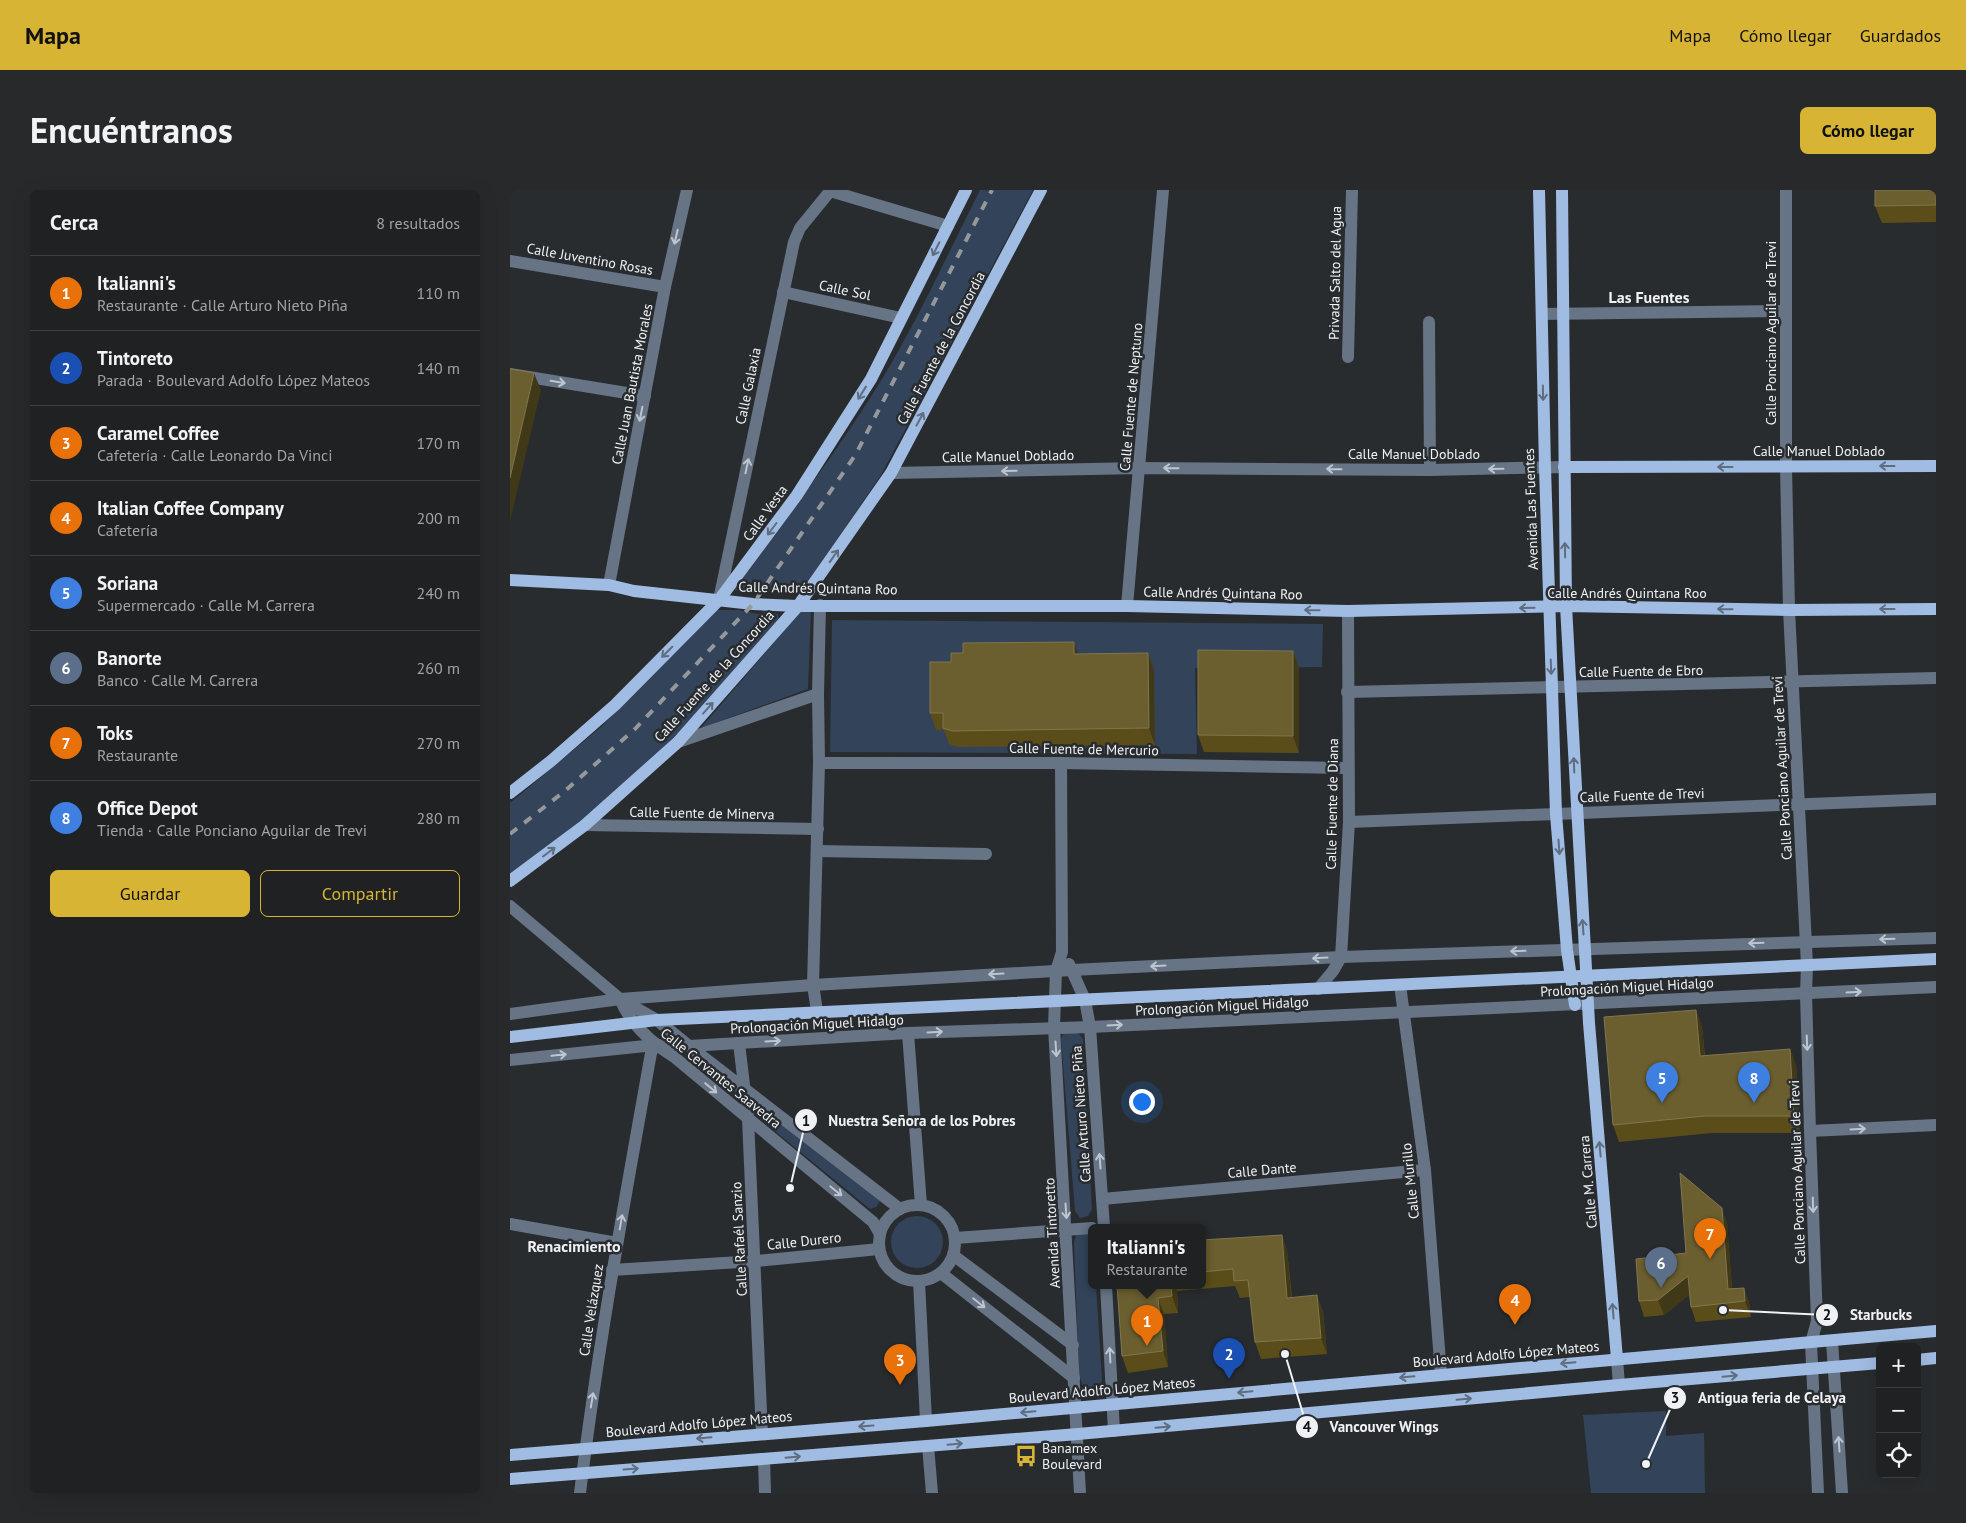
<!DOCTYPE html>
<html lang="es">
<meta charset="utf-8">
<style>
body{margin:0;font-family:"PT Sans",sans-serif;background:#27292b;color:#f1f3f6}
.controls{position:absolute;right:15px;bottom:15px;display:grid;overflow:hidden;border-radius:8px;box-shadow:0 5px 20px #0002}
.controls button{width:45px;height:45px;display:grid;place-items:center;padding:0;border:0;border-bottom:1px solid #3c3e41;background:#1f2123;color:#f1f3f6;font:25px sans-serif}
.you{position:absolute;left:631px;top:911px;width:18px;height:18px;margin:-12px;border:4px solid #fff;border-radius:50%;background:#1a73e8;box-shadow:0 0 0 8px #1a73e833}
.badge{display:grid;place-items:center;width:32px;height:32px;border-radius:50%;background:#d7b434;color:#fff;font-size:16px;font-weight:700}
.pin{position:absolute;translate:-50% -41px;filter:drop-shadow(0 1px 2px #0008)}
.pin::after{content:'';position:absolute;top:26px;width:18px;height:15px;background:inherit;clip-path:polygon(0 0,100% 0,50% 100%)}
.popup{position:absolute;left:578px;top:1034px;width:118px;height:65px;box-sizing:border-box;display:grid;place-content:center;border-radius:8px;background:#1f2123;filter:drop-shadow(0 1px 4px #0005);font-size:16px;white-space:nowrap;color:#a1a3a6}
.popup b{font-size:19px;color:#f1f3f6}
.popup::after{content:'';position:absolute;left:50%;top:100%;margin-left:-10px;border:10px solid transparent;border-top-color:#1f2123}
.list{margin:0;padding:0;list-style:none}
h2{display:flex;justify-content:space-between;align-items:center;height:65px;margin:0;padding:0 20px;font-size:21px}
h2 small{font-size:16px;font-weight:400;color:#a1a3a6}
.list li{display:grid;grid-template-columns:32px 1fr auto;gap:15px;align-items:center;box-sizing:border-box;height:75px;padding:0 20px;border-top:1px solid #3c3e41}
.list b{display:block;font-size:19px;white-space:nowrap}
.list p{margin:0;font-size:16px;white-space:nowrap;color:#a1a3a6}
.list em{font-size:16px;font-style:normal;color:#a1a3a6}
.actions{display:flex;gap:10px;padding:15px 20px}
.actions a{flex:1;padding:11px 0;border:1px solid #d7b434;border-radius:8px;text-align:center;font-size:18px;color:#d7b434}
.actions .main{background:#d7b434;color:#111}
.icon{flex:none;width:28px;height:28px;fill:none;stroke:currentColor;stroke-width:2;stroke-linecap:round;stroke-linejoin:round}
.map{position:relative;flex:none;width:1426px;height:1303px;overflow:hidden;border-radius:8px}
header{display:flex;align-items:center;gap:30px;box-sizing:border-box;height:70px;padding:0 25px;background:#d7b434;color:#111}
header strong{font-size:24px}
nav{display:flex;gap:28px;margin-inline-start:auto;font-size:18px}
.intro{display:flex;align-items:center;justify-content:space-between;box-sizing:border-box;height:120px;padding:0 30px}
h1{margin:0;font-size:35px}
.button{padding:12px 22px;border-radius:8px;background:#d7b434;color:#111;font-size:18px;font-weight:700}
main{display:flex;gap:30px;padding:0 30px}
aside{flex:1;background:#1f2123;border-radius:8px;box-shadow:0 5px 20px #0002}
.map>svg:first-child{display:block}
</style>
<header>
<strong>Mapa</strong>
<nav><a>Mapa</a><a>Cómo llegar</a><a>Guardados</a></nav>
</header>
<div class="intro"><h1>Encuéntranos</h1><a class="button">Cómo llegar</a></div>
<main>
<aside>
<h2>Cerca<small>8 resultados</small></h2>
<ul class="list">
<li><span class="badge" style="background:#e8710a">1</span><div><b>Italianni's</b><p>Restaurante · Calle Arturo Nieto Piña</p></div><em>110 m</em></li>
<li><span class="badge" style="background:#1a4fb4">2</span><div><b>Tintoreto</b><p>Parada · Boulevard Adolfo López Mateos</p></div><em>140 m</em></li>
<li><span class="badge" style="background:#e8710a">3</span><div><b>Caramel Coffee</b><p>Cafetería · Calle Leonardo Da Vinci</p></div><em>170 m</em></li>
<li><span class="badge" style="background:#e8710a">4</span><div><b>Italian Coffee Company</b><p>Cafetería</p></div><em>200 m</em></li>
<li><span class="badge" style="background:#3f7fe0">5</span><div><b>Soriana</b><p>Supermercado · Calle M. Carrera</p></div><em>240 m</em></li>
<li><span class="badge" style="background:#5c6f8a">6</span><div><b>Banorte</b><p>Banco · Calle M. Carrera</p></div><em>260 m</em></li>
<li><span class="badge" style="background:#e8710a">7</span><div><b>Toks</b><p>Restaurante</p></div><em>270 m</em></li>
<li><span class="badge" style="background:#3f7fe0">8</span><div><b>Office Depot</b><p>Tienda · Calle Ponciano Aguilar de Trevi</p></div><em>280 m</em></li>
</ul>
<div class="actions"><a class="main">Guardar</a><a>Compartir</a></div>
</aside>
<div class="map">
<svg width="1426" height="1303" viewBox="0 0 1426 1303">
<rect width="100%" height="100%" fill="#292c2f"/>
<g fill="#32435a">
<path d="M470,0H523L371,285L291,402L224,400C275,331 327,262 372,189C409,128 438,63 470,0Z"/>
<path d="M205,420H229L248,424L257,421L268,424L269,431C207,503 145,571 73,634C50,653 24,671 0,689V613L91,537Z"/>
<path d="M301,420L298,499L191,538L290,422Z"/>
<path d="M322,430L813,434L812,477L685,478L687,564L320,562Z"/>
<path d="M562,841L569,844L573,849L582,1019L578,1026L570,1028L565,1021L551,849L554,843Z"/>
<path d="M177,860L229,901L223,905L175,867Z"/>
<path d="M244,912L370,1011L366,1017L360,1019L243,923Z"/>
<circle cx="407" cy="1052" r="26"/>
<path d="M567,1042H576L582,1047V1095H586L592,1190L589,1202H578L573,1196L569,1185L564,1053Z"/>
<path d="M1156,1221V1246L1194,1243L1195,1303H1081L1073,1225Z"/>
</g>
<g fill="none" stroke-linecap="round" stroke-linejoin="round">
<g stroke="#667486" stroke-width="12">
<path d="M1276,0V277L1279,420L1297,775L1296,804L1300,941L1307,1131L1301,1153L1308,1303"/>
<path d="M320,1L438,36"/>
<path d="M0,71L155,97"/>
<path d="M273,102L391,128"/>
<path d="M1032,124L1275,121"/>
<path d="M919,132L920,280"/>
<path d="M838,167L842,0"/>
<path d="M0,184L135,206"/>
<path d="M381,283L630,278L920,280L1054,277"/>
<path d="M99,395L155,97L177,0"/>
<path d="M209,410L284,52L290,38L321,0"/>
<path d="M617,416L653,0"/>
<path d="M837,502L1426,488"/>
<path d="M168,552L308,504"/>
<path d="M309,573H551L838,578"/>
<path d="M551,573L552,762L546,781L544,837L570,1303"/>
<path d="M839,632L1426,609"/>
<path d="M75,635L308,639"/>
<path d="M307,661L476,664"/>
<path d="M0,716L110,809L147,830L179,856L390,1019"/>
<path d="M559,774L575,810L580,837L594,1037"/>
<path d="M890,795L915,980L931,1184"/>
<path d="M808,799L823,781L831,767L839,632L838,421"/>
<path d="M110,809C121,835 140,852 163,866L363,1032L370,1044"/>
<path d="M307,821L303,795L309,573L308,504L310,415"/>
<path d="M0,824L110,809L303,795L562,780L831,767L1426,748"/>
<path d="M398,843L411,1015"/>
<path d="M229,853L238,929L252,1244"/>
<path d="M0,870L145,855L179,856L398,843L580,837L1426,797"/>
<path d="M1300,941L1426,935"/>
<path d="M592,1009L915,980"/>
<circle cx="407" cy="1053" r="38"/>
<path d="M0,1034L107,1053"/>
<path d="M445,1048L582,1038"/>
<path d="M443,1065L563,1155"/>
<path d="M102,1080L246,1071L369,1059"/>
<path d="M431,1083L564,1188"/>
<path d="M409,1091L416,1231"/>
<path d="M596,1095L604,1241"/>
<path d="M1322,1151L1332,1303"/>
<path d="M1107,1169L1109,1195"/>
<path d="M418,1256L422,1303"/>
<path d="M254,1269L255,1303"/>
<path d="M70,1303C88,1155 115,1009 141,863L145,855"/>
</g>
<g stroke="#a0bce2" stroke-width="12">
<path d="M1029,0L1035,278L1046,624L1057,760L1065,815"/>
<path d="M1052,0L1056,416L1079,833L1107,1169"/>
<path d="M1054,277L1426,276"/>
<path d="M0,390L99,395L124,401L243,414L288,416H617L838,421L1056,416L1279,420L1426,419"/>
<path d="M0,603L41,571L105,515L209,410L287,305L361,189L456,0"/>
<path d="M0,691L75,635L168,552L288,416L381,283L531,0"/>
<path d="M0,847L147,830L1426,769"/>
<path d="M1407,1170L1426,1168"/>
<path d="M0,1265L416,1231L1426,1141"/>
<path d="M0,1289L568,1244L1109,1195L1370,1173"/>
</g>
<path stroke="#95989b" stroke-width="4" stroke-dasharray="9 9" stroke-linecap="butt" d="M0,644L56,600L125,539L243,414L346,264L482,0"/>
</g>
<g fill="#5b4d19">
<path d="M1426,0V32L1372,33L1365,16Z"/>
<path d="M783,461L789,478V563L694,562L688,545Z"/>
<path d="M638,463L644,480L645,555L448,557L439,554L434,540H426L420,523L441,472L568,464Z"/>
<path d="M1186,820L1192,837L1195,866L1280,859L1286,876L1290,943H1202L1109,952L1103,935Z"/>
<path d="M1217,1033L1222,1098H1234L1239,1113L1241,1127L1186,1132L1181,1117L1179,1105L1154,1125L1134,1127L1129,1111L1176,1063Z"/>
<path d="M772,1045L777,1061L782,1107L813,1121L817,1164L751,1169L745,1152L740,1107L730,1108L725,1096L667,1101L668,1123L654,1124L658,1177L618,1183L612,1166L607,1095H692V1050Z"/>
</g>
<g fill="#403918">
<path d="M24,183L31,200L0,331V288Z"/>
<path d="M564,452L570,468L564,464Z"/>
<path d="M783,461L789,478V563L783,546Z"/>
<path d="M638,463L644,480L645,555L639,538Z"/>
<path d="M1186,820L1192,837L1196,883L1190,866Z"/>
<path d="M1280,859L1286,876L1290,943L1284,926Z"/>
<path d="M1212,1018L1217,1033L1223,1114L1218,1099Z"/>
<path d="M772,1045L777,1061L783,1124L777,1108Z"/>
<path d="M1178,1086L1183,1102L1154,1125L1148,1110Z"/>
<path d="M661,1095H665L667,1101L668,1123L662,1106Z"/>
<path d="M1234,1098L1239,1113L1241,1127L1235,1111Z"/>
<path d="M807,1105L813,1121L817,1164L811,1148Z"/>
<path d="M648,1108L654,1124L658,1177L653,1161Z"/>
</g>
<g fill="#6b5f30" stroke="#80764f">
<path d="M1365,0H1426V15L1365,16Z"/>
<path d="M0,179L24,183L0,288Z"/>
<path d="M564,452V464L638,463L639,538L442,541L433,538V523H420V472H441V463H453V453Z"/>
<path d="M688,460L783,461V546L688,545Z"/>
<path d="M1186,820L1190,866L1280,859L1284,926H1195L1103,935L1094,827Z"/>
<path d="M1170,983L1212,1018L1218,1099L1234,1098L1235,1111L1181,1117L1178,1086L1148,1110L1129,1111L1126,1069L1176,1063Z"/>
<path d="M772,1045L777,1108L807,1105L811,1148L745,1152L738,1090L724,1091L723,1079L692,1082V1050Z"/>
<path d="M607,1095H661L662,1106L648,1108L653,1161L612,1166Z"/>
</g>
<defs><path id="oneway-shaft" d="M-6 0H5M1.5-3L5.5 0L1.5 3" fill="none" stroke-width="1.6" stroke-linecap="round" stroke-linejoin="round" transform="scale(1.25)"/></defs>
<g stroke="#bfc5ce">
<use href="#oneway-shaft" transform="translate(166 47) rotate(103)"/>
<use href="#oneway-shaft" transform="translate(48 192) rotate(9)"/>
<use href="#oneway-shaft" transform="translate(131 224) rotate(101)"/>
<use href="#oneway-shaft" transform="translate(237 276) rotate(-78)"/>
<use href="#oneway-shaft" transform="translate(661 278) rotate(-179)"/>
<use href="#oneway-shaft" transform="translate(824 279) rotate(-179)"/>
<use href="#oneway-shaft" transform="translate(986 279) rotate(179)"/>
<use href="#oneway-shaft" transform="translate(499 281) rotate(179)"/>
<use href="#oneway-shaft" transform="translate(1377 749) rotate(178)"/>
<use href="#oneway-shaft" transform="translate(1246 753) rotate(178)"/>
<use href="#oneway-shaft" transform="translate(1008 761) rotate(178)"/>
<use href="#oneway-shaft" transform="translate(810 768) rotate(177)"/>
<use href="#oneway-shaft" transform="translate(648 776) rotate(177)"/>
<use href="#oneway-shaft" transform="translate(486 784) rotate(177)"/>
<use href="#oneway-shaft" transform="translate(1344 802) rotate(-3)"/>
<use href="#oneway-shaft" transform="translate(605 835) rotate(-3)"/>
<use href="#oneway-shaft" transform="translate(425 842) rotate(-3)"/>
<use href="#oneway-shaft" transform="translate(263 851) rotate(-3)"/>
<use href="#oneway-shaft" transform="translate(1297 853) rotate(88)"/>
<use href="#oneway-shaft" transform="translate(546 859) rotate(86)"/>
<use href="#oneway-shaft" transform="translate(49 865) rotate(-6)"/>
<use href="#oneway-shaft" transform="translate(201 898) rotate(40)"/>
<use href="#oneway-shaft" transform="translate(1348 939) rotate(-3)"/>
<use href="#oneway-shaft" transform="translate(590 971) rotate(-94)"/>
<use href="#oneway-shaft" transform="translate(326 1001) rotate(39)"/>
<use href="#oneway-shaft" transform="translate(1303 1015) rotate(88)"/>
<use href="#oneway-shaft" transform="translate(556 1021) rotate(86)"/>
<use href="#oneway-shaft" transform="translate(111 1032) rotate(-80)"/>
<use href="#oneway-shaft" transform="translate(469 1113) rotate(39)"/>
<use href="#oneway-shaft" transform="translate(600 1165) rotate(-93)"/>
<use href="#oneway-shaft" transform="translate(82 1210) rotate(-81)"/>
<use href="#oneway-shaft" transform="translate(1329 1254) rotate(-94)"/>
</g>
<g stroke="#5f6d80">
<use href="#oneway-shaft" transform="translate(426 59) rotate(117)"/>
<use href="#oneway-shaft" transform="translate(352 203) rotate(122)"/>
<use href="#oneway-shaft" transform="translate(1033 203) rotate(89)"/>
<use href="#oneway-shaft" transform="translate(410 229) rotate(-62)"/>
<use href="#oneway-shaft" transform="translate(1377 276) rotate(180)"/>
<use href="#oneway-shaft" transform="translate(1215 277) rotate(180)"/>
<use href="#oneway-shaft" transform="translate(262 339) rotate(127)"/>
<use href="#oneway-shaft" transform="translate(1055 360) rotate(-91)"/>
<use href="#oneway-shaft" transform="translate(324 366) rotate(-55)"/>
<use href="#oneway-shaft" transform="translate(1017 418) rotate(179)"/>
<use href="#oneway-shaft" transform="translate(1215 419) rotate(-179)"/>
<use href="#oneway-shaft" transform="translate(1377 419) rotate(180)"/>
<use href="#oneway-shaft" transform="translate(802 420) rotate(-179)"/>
<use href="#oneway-shaft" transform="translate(157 462) rotate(135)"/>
<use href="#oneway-shaft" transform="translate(1041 477) rotate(88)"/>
<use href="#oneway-shaft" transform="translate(198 518) rotate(-48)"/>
<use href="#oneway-shaft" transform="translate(1064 575) rotate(-92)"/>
<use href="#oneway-shaft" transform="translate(1049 657) rotate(86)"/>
<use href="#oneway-shaft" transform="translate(39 662) rotate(-37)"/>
<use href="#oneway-shaft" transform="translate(1073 737) rotate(-94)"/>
<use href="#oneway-shaft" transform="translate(1090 959) rotate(-95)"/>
<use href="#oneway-shaft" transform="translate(1103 1121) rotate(-95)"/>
<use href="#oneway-shaft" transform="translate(1058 1173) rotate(175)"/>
<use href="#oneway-shaft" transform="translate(1220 1186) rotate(-5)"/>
<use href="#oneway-shaft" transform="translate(897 1187) rotate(175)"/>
<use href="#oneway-shaft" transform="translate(735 1202) rotate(175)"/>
<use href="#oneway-shaft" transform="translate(954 1209) rotate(-5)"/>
<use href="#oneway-shaft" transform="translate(518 1222) rotate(175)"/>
<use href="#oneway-shaft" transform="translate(356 1236) rotate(176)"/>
<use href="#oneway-shaft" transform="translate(653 1237) rotate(-5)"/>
<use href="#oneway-shaft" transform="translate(194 1248) rotate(175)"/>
<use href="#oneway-shaft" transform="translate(445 1254) rotate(-5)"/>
<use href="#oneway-shaft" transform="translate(283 1267) rotate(-5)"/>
<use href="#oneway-shaft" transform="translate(121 1279) rotate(-4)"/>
</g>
<defs>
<g id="bus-bare" transform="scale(1.725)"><path d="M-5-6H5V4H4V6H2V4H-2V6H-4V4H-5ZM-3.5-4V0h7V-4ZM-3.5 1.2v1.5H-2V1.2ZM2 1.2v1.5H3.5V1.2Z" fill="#d7b434" stroke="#292c2f" stroke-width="2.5" paint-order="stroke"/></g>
</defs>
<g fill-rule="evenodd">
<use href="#bus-bare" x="516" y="1266"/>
</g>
<g text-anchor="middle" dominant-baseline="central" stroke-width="5" stroke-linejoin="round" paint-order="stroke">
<g font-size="14" fill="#eff1f4" stroke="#292c2f">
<text transform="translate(80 69) rotate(10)">Calle Juventino Rosas</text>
<text transform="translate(825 83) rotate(-89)">Privada Salto del Agua</text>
<text transform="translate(335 100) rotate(12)">Calle Sol</text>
<text transform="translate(1261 143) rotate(-90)">Calle Ponciano Aguilar de Trevi</text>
<text transform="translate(431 158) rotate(-62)">Calle Fuente de la Concordia</text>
<text transform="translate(122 194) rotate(-79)">Calle Juan Bautista Morales</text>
<text transform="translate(238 196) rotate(-78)">Calle Galaxia</text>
<text transform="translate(621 207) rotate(-85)">Calle Fuente de Neptuno</text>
<text x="1309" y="261">Calle Manuel Doblado</text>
<text x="904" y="264">Calle Manuel Doblado</text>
<text transform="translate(498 266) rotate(-1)">Calle Manuel Doblado</text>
<text transform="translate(1021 319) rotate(-92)">Avenida Las Fuentes</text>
<text transform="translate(255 323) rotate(-54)">Calle Vesta</text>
<text transform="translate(308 398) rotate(1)">Calle Andrés Quintana Roo</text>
<text transform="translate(713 403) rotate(1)">Calle Andrés Quintana Roo</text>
<text x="1117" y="403">Calle Andrés Quintana Roo</text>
<text transform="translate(1131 481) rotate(-1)">Calle Fuente de Ebro</text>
<text transform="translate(204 486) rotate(-48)">Calle Fuente de la Concordia</text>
<text transform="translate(574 559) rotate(1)">Calle Fuente de Mercurio</text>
<text transform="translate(1272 578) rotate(-93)">Calle Ponciano Aguilar de Trevi</text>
<text transform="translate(1132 605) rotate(-2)">Calle Fuente de Trevi</text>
<text transform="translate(822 614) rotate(-89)">Calle Fuente de Diana</text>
<text transform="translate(192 623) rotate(1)">Calle Fuente de Minerva</text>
<text transform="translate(1117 797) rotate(-3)">Prolongación Miguel Hidalgo</text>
<text transform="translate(712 816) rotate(-3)">Prolongación Miguel Hidalgo</text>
<text transform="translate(307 834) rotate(-3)">Prolongación Miguel Hidalgo</text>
<text transform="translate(211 888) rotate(39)">Calle Cervantes Saavedra</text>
<text transform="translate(571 924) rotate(-94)">Calle Arturo Nieto Piña</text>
<text transform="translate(752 980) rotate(-5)">Calle Dante</text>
<text transform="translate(1287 982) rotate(-92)">Calle Ponciano Aguilar de Trevi</text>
<text transform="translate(900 991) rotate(-96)">Calle Murillo</text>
<text transform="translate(1078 992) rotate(-95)">Calle M. Carrera</text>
<text transform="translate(542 1043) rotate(-93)">Avenida Tintoretto</text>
<text transform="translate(229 1049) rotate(-93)">Calle Rafaél Sanzio</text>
<text transform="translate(294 1051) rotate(-6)">Calle Durero</text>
<text transform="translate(81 1120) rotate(-81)">Calle Velázquez</text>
<text transform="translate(996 1164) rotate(-5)">Boulevard Adolfo López Mateos</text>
<text transform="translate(592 1200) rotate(-5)">Boulevard Adolfo López Mateos</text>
<text transform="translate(189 1234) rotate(-5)">Boulevard Adolfo López Mateos</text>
</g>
<g font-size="14" fill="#eff1f4" stroke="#292c2f" text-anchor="start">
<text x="532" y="1258">Banamex<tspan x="532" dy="16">Boulevard</tspan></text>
</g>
<g font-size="16" font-weight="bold" fill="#eff1f4" stroke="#292c2f">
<text x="1139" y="107">Las Fuentes</text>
<text x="64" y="1056">Renacimiento</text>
</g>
</g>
<path fill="none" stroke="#eff1f4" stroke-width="2" d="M280 998L296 930M1213 1120L1317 1125M1136 1274L1165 1208M775 1164L797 1237"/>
<g fill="#eff1f4" stroke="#292c2f" stroke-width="2">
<circle cx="280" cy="998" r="5"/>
<circle cx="1213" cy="1120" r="5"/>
<circle cx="1136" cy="1274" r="5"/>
<circle cx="775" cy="1164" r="5"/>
<circle cx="296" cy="930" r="12"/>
<circle cx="1317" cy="1125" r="12"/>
<circle cx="1165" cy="1208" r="12"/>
<circle cx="797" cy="1237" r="12"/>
</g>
<g font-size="15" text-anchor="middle" font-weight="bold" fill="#111">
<text x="296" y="936">1</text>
<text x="1317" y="1130">2</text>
<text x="1165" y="1213">3</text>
<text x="797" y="1242">4</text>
</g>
<g font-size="15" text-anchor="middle" font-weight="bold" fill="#eff1f4" stroke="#292c2f" stroke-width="5" stroke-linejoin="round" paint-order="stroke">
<text x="412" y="936">Nuestra Señora de los Pobres</text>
<text x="1371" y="1130">Starbucks</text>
<text x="1262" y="1213">Antigua feria de Celaya</text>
<text x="874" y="1242">Vancouver Wings</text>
</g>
</svg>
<div class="controls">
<button>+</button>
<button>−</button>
<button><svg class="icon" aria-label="locate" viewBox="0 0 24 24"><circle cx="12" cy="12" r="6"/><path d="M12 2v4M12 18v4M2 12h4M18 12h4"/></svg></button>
</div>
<div class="you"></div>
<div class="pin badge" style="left:637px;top:1156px;background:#e8710a">1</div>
<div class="popup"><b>Italianni's</b>Restaurante</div>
<div class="pin badge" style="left:719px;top:1189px;background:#1a4fb4">2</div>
<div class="pin badge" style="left:390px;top:1195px;background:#e8710a">3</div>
<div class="pin badge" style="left:1005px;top:1135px;background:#e8710a">4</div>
<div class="pin badge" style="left:1152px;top:913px;background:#3f7fe0">5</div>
<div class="pin badge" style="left:1151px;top:1098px;background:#5c6f8a">6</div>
<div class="pin badge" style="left:1200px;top:1069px;background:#e8710a">7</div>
<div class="pin badge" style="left:1244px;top:913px;background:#3f7fe0">8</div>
</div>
</main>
